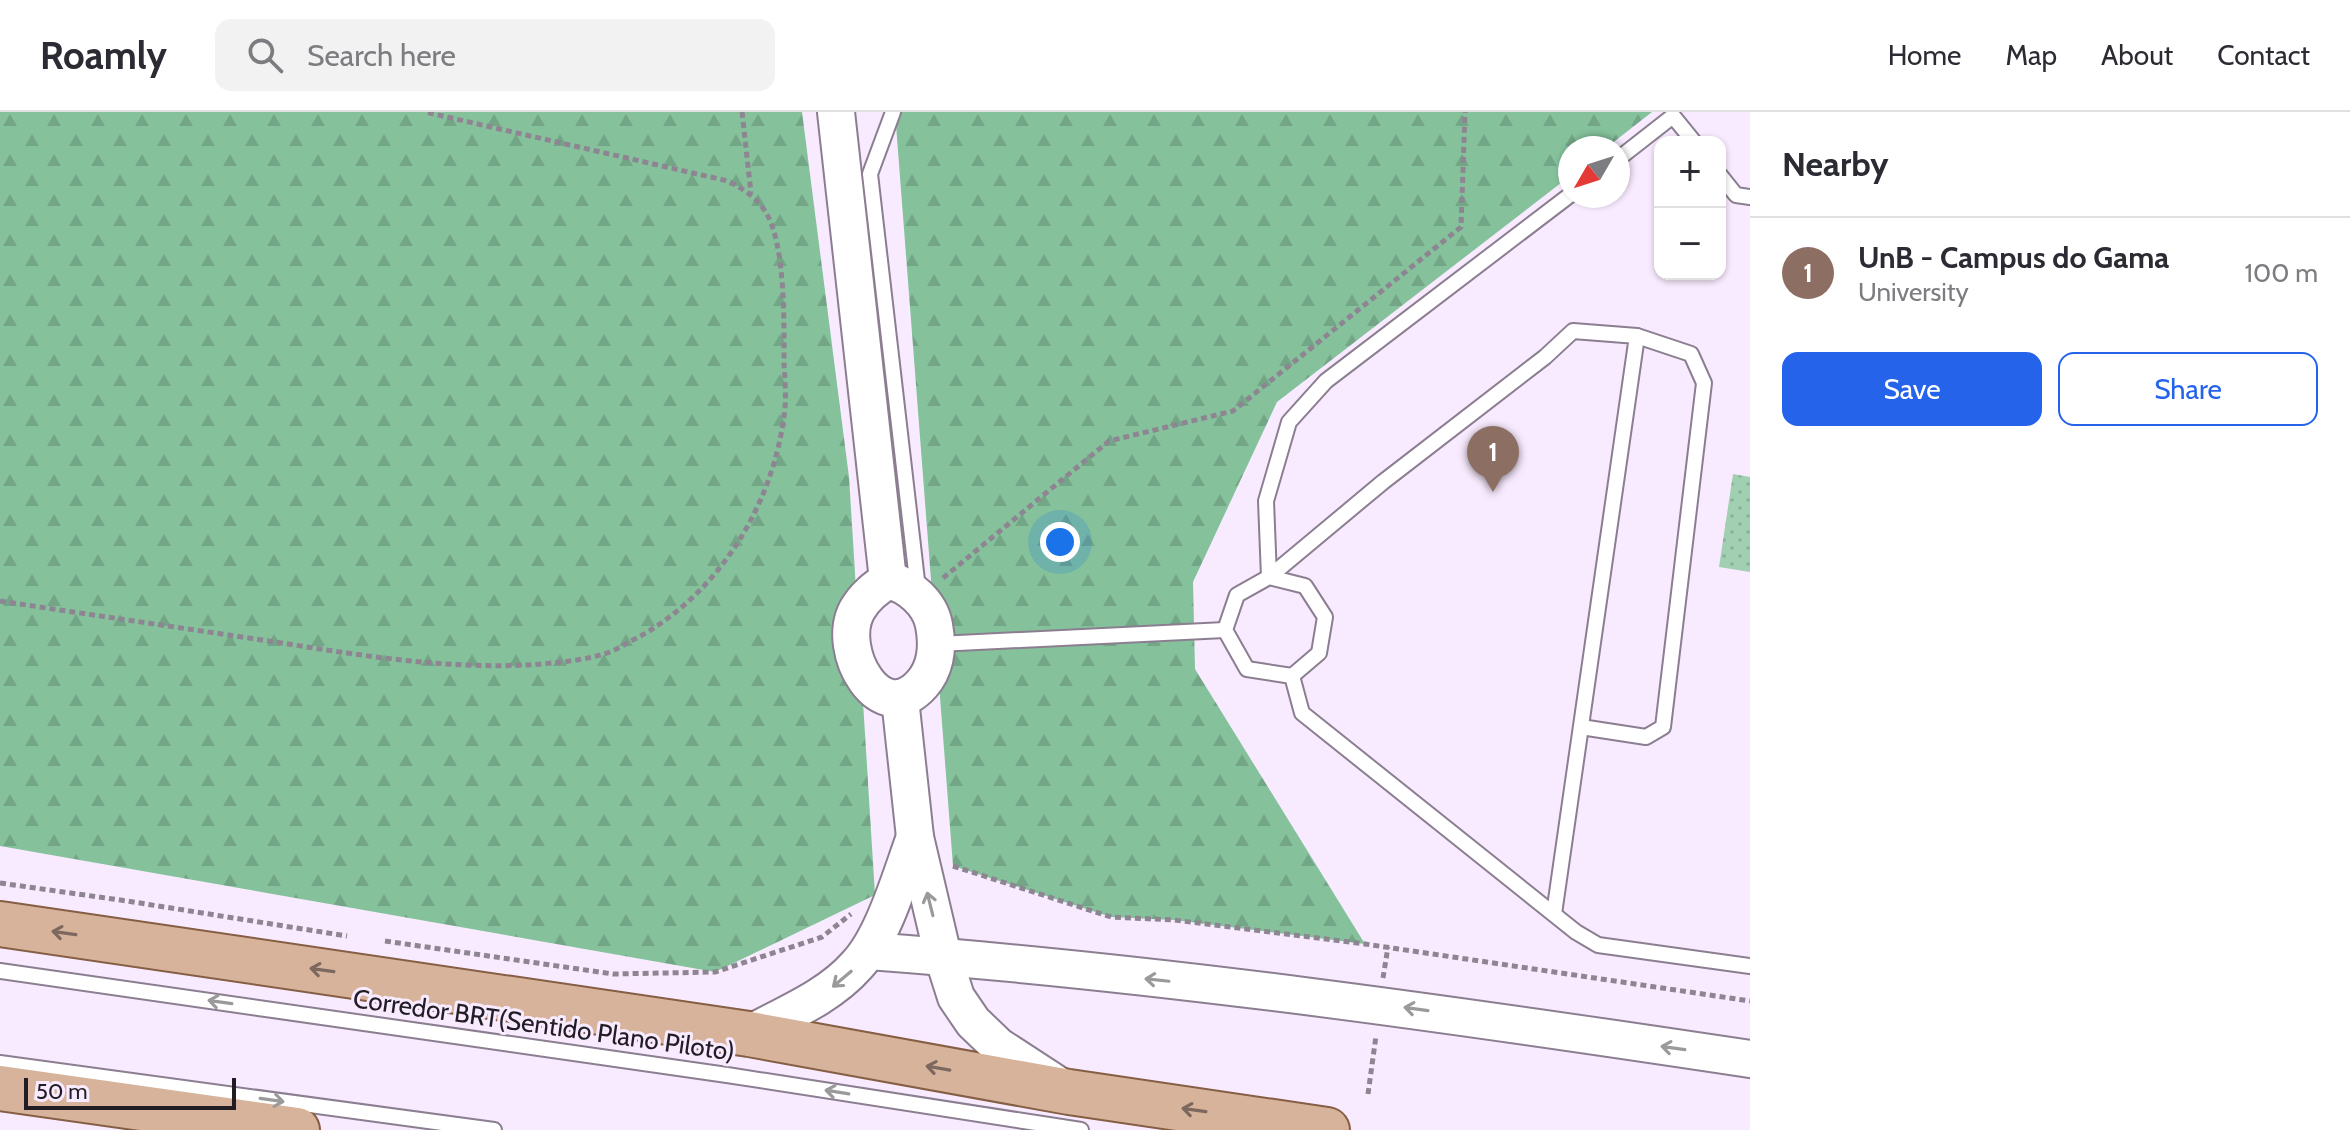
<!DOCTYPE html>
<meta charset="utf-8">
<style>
body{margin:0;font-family:Cabin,sans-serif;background:#f2f2f3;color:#2b2b33}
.controls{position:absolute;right:24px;top:24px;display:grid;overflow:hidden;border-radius:16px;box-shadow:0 2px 6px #0004}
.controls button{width:72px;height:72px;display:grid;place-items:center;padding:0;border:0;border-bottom:2px solid #e1e1e2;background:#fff;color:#2b2b33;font:40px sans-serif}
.compass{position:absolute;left:1558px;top:24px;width:72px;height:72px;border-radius:50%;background:#fff;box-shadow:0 2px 6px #0004;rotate:231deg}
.scale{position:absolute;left:24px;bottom:20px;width:212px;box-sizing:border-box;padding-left:8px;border:4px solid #221d24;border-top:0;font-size:22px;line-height:28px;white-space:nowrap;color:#221d24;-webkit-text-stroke:6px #f9ebff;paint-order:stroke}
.you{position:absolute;left:1060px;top:430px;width:28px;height:28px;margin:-20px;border:6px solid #fff;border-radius:50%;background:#1a73e8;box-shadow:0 0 0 12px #1a73e833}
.badge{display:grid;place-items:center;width:52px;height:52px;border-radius:50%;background:#2563eb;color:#fff;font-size:26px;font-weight:700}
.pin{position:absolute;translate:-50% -66px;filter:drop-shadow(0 2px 4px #0008)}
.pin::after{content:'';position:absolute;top:42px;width:28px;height:24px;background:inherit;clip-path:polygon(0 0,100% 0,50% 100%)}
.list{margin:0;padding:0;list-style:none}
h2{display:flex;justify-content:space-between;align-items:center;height:104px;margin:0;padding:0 32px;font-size:34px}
h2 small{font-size:26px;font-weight:400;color:#7c7c81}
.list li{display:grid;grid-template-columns:52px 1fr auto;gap:24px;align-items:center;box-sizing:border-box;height:112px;padding:0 32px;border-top:2px solid #e1e1e2}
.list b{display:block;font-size:30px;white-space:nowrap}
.list p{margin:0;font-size:26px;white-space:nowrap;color:#7c7c81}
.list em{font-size:26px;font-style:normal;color:#7c7c81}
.actions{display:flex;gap:16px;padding:24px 32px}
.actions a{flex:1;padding:18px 0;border:2px solid #2563eb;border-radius:16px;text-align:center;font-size:28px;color:#2563eb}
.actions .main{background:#2563eb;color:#fff}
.icon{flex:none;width:44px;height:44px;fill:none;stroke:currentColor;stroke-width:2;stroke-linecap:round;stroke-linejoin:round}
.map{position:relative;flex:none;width:1750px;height:1018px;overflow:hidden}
header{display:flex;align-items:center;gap:48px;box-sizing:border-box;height:112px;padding:0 40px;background:#fff;border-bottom:2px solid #e1e1e2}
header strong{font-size:38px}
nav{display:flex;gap:44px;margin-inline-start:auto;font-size:28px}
.search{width:560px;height:72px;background:#f2f2f3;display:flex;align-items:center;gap:20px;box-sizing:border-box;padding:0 28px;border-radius:16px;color:#7c7c81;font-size:30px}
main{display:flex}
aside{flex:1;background:#fff}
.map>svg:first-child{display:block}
</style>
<header>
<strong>Roamly</strong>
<div class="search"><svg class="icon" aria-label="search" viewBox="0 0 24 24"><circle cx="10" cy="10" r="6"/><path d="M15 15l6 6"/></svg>Search here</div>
<nav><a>Home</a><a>Map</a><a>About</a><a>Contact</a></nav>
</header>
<main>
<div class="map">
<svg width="1750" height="1018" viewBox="0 0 1750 1018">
<defs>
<pattern id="forest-firs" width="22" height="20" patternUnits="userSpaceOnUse" patternTransform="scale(2)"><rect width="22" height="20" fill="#85c29c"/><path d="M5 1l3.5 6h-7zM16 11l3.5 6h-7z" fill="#73a686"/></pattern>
<pattern id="park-dots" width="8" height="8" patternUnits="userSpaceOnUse" patternTransform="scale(2)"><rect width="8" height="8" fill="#a0cfb1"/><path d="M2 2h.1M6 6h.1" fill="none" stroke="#8ab198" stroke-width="1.8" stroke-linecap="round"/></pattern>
</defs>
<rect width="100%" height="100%" fill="#f9ebff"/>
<g fill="url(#forest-firs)">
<path d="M0,0H802L849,365L875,783L715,860L0,734Z"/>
<path d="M895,0H1652L1606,36H1570V64L1277,290L1193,470L1195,557L1365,832L1174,808L1111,805L953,754Z"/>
</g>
<path fill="url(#park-dots)" d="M1733,362L1750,365V460L1719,455Z"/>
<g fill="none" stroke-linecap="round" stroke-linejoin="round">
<g stroke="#8b7e90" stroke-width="18">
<g id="service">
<path d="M893,0L870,62L918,477"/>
<path d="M1618,47L1673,4L1694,30"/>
<path d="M1720,63L1736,83L1750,85"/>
<path d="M1269,465L1383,370L1545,245L1573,219L1637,224L1554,802"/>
<path d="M1269,465L1266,389L1289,310L1326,269L1570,83"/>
<path d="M1269,465L1305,474L1325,505L1319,541L1292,564L1247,557L1225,518L1237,483Z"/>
<path d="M938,532L1225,518"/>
<path d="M1292,564L1302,601L1576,820L1598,833L1750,854"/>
<path d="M1581,615L1646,625L1663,615L1704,271L1691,242L1637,224"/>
<path d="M0,859L727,963L1081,1018"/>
<path d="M0,951L494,1018"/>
</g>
</g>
<g stroke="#8b7e90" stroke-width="40">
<g id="tertiary">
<path d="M836,0L888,468"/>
<path d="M888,468C909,473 930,491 934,513C938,534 937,555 922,572C880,619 835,538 857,498C865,484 876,476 888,468Z"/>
<path d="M900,587L915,725L943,844L956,885L973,910L998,934L1061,975"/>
<path d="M869,839C1164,861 1457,903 1750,947"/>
<path d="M749,922C786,902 829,885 857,853C884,824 901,763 915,725"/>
</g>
</g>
<g stroke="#855e44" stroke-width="48">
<g id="primary">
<path d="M0,812L749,922L1069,980L1327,1018"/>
<path d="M0,976L297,1018"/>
</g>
</g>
<g stroke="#8e8592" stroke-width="5" stroke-dasharray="6 4" stroke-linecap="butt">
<path d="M742,0L751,81"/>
<path d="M943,466L1109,329L1233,299L1461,115L1465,0"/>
<path d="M0,489C92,503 183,516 275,530C359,543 442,557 527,553C555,551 584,549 610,540C620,536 628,530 637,526C721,480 775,390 785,296C786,282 785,267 784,253C784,214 786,131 765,99C755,84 743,77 728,69L425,0"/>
<path d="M953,754L1111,805L1174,808L1365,832L1750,889"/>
<path d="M0,771L127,789L347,824"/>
<path d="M385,829L613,862L715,860L822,825L851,802"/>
<path d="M1383,866L1388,835"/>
<path d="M1368,982L1376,924"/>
</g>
<use href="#service" stroke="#fff" stroke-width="14"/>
<use href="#tertiary" stroke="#fff" stroke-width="36"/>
<use href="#primary" stroke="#d6b39a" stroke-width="44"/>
</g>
<defs><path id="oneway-shaft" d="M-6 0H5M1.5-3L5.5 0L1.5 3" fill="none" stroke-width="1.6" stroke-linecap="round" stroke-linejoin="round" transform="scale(2)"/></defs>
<g stroke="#9c999c">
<use href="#oneway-shaft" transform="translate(930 792) rotate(-104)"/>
<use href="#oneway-shaft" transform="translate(842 867) rotate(140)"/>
<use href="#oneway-shaft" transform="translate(1157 868) rotate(-174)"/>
<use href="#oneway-shaft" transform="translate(220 890) rotate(-172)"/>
<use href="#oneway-shaft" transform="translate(1416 897) rotate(-172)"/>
<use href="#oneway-shaft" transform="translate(1673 936) rotate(-172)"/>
<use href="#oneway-shaft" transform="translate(837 980) rotate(-171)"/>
<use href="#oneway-shaft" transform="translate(272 988) rotate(8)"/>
</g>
<g stroke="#7c685f">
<use href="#oneway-shaft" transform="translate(64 821) rotate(-172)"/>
<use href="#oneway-shaft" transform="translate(322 858) rotate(-172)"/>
<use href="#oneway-shaft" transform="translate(938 956) rotate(-170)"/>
<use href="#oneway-shaft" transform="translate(1194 998) rotate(-172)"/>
</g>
<g text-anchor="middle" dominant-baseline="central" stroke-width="6" stroke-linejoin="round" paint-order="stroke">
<g font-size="26" fill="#221d24" stroke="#f9ebff">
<text transform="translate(544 913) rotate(8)">Corredor BRT(Sentido Plano Piloto)</text>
</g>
</g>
</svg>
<div class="controls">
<button>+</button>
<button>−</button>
</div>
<svg class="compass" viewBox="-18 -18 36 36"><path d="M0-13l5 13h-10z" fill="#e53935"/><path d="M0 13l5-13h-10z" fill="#7c7c81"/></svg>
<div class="scale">50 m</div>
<div class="you"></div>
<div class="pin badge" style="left:1493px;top:380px;background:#8d6e63">1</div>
</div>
<aside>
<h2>Nearby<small></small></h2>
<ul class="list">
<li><span class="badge" style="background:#8d6e63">1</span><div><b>UnB - Campus do Gama</b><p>University</p></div><em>100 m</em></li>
</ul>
<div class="actions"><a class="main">Save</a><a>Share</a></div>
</aside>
</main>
